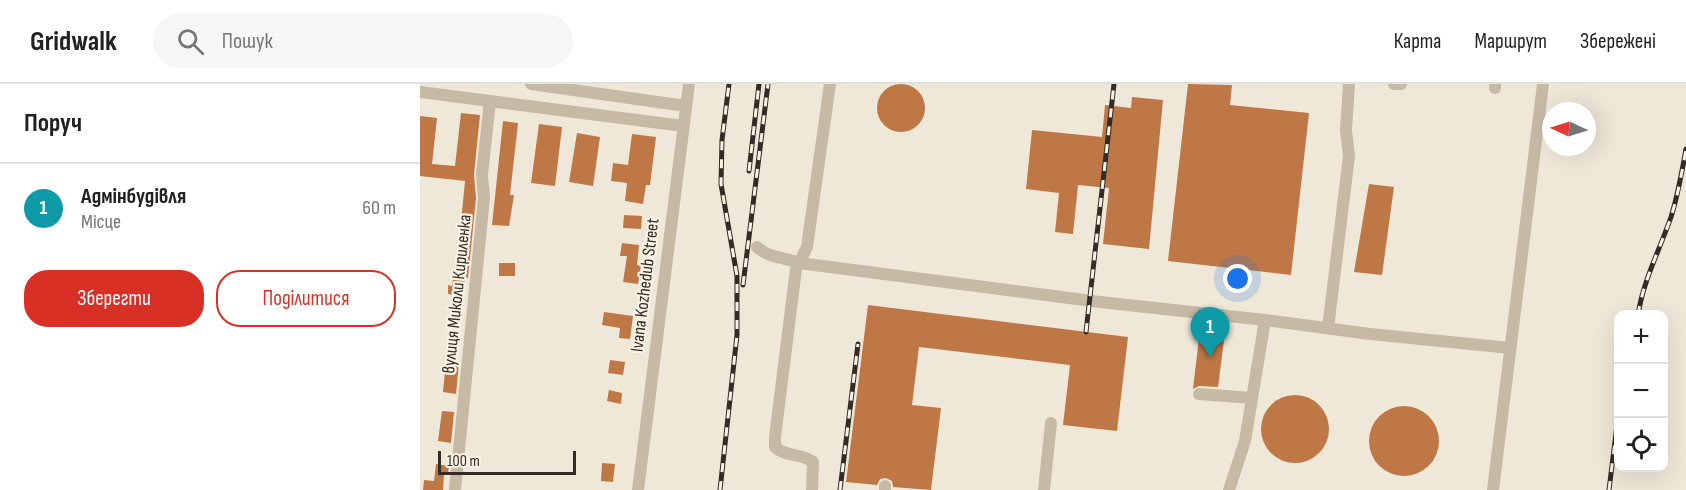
<!DOCTYPE html>
<html lang="uk">
<meta charset="utf-8">
<style>
body{margin:0;font-family:"Sofia Sans Condensed",sans-serif;background:#f6f6f6;color:#202124}
.controls{position:absolute;right:18px;bottom:18px;display:grid;overflow:hidden;border-radius:12px;box-shadow:0 6px 24px #0002}
.controls button{width:54px;height:54px;display:grid;place-items:center;padding:0;border:0;border-bottom:2px solid #e0e0e0;background:#fff;color:#202124;font:30px sans-serif}
.compass{position:absolute;left:1122px;top:18px;width:54px;height:54px;border-radius:50%;background:#fff;box-shadow:0 6px 24px #0002;rotate:274deg}
.scale{position:absolute;left:18px;bottom:15px;width:138px;box-sizing:border-box;padding-left:6px;border:3px solid #332c26;border-top:0;font-size:16px;line-height:21px;white-space:nowrap;color:#332c26;-webkit-text-stroke:4px #f8f2e4;paint-order:stroke}
.you{position:absolute;left:818px;top:195px;width:21px;height:21px;margin:-15px;border:4px solid #fff;border-radius:50%;background:#1a73e8;box-shadow:0 0 0 9px #1a73e833}
.badge{display:grid;place-items:center;width:39px;height:39px;border-radius:50%;background:#d93025;color:#fff;font-size:20px;font-weight:700}
.pin{position:absolute;translate:-50% -50px;filter:drop-shadow(0 2px 3px #0008)}
.pin::after{content:'';position:absolute;top:32px;width:21px;height:18px;background:inherit;clip-path:polygon(0 0,100% 0,50% 100%)}
.list{margin:0;padding:0;list-style:none}
h2{display:flex;justify-content:space-between;align-items:center;height:78px;margin:0;padding:0 24px;font-size:26px}
h2 small{font-size:20px;font-weight:400;color:#757577}
.list li{display:grid;grid-template-columns:39px 1fr auto;gap:18px;align-items:center;box-sizing:border-box;height:90px;padding:0 24px;border-top:2px solid #e0e0e0}
.list b{display:block;font-size:22px;white-space:nowrap}
.list p{margin:0;font-size:20px;white-space:nowrap;color:#757577}
.list em{font-size:20px;font-style:normal;color:#757577}
.actions{display:flex;gap:12px;padding:18px 24px}
.actions a{flex:1;padding:14px 0;border:2px solid #d93025;border-radius:24px;text-align:center;font-size:21px;color:#d93025}
.actions .main{background:#d93025;color:#fff}
.icon{flex:none;width:33px;height:33px;fill:none;stroke:currentColor;stroke-width:2;stroke-linecap:round;stroke-linejoin:round}
.map{position:relative;flex:none;width:1266px;height:406px;overflow:hidden}
header{display:flex;align-items:center;gap:36px;box-sizing:border-box;height:84px;padding:0 30px;background:#fff;border-bottom:2px solid #e0e0e0}
header strong{font-size:28px}
nav{display:flex;gap:33px;margin-inline-start:auto;font-size:21px}
.search{width:420px;height:54px;background:#f6f6f6;display:flex;align-items:center;gap:15px;box-sizing:border-box;padding:0 21px;border-radius:33px;color:#757577;font-size:22px}
main{display:flex}
aside{flex:1;background:#fff}
.map>svg:first-child{display:block}
</style>
<header>
<strong>Gridwalk</strong>
<div class="search"><svg class="icon" aria-label="search" viewBox="0 0 24 24"><circle cx="10" cy="10" r="6"/><path d="M15 15l6 6"/></svg>Пошук</div>
<nav><a>Карта</a><a>Маршрут</a><a>Збережені</a></nav>
</header>
<main>
<aside>
<h2>Поруч<small></small></h2>
<ul class="list">
<li><span class="badge" style="background:#0f9aa8">1</span><div><b>Адмінбудівля</b><p>Місце</p></div><em>60 m</em></li>
</ul>
<div class="actions"><a class="main">Зберегти</a><a>Поділитися</a></div>
</aside>
<div class="map">
<svg width="1266" height="406" viewBox="0 0 1266 406">
<rect width="100%" height="100%" fill="#efe8d8"/>
<g fill="#bf7746">
<path d="M768,0L812,1L810,21L889,29L871,191L748,177Z"/>
<circle cx="481" cy="24" r="24"/>
<path d="M712,13L743,16L729,165L683,160L689,104L658,101L653,150L635,148L639,109L606,105L612,46L682,53L685,21L711,24Z"/>
<path d="M41,29L60,31L54,90L56,114L48,194H45L43,212L28,210V201L32,202L35,180H37L45,97L0,92V32L17,34L12,80L35,82Z"/>
<path d="M83,37L98,39L90,111H94L89,142L72,141Z"/>
<path d="M119,40L142,43L135,102L111,99Z"/>
<path d="M157,49L180,53L173,102L149,98Z"/>
<path d="M212,50L236,53L230,101H226L223,120L205,117L207,99L191,97L193,79L208,81Z"/>
<path d="M949,100L974,103L962,191L934,188Z"/>
<path d="M204,131L222,132L221,145L203,144Z"/>
<path d="M202,159L219,161L217,181H221L218,200L203,198L207,172H200Z"/>
<rect x="79" y="179" width="16" height="13"/>
<path d="M448,221L708,253L697,347L643,341L650,281L499,263L492,321L521,324L511,406L473,403L472,397L466,394L460,395L457,401L426,398Z"/>
<path d="M184,228L213,232L210,255L199,254L200,244L182,241Z"/>
<path d="M781,237L806,241L798,303L779,302L773,305Z"/>
<path d="M190,276L205,278L203,291L188,289Z"/>
<path d="M26,277L39,278L36,310L23,308Z"/>
<path d="M189,306L202,309L201,320L187,317Z"/>
<circle cx="875" cy="345" r="34"/>
<circle cx="984" cy="357" r="35"/>
<path d="M22,327L34,328L31,359L18,357Z"/>
<path d="M182,379L195,380L193,398L181,397Z"/>
<path d="M16,380L29,382L28,390H24L23,406H3L4,396L14,397Z"/>
</g>
<g fill="none" stroke-linecap="round" stroke-linejoin="round">
<g stroke="#c6baa5" stroke-width="12">
<path d="M111,0L266,22"/>
<path d="M974,0H981"/>
<path d="M1075,4V0"/>
<path d="M0,8L263,42"/>
<path d="M337,163C349,174 364,173 379,179L680,218L845,236"/>
<path d="M908,244L929,72L926,46L929,0"/>
<path d="M779,310L832,314"/>
<path d="M35,406L64,114L62,91L70,17"/>
<path d="M218,406L269,0"/>
<path d="M392,406L393,378C382,369 365,373 355,363V353L376,185L387,163L410,0"/>
<path d="M465,406V402"/>
<path d="M624,406L631,339"/>
<path d="M809,406L825,357L845,236L950,250L1090,264"/>
<path d="M1073,406L1123,0"/>
</g>
<g stroke="#332c26" stroke-width="5">
<g id="rail">
<path d="M329,87L339,0"/>
<path d="M323,201L348,0"/>
<path d="M1218,231C1223,197 1240,165 1251,133C1258,111 1262,88 1266,65"/>
<path d="M666,248L694,0"/>
<path d="M300,406L317,251V192L301,100L302,56L309,0"/>
<path d="M420,406L438,260"/>
<path d="M1189,406L1198,333"/>
</g>
</g>
<use href="#rail" stroke="#f8f2e4" stroke-width="3" stroke-dasharray="9" stroke-linecap="butt"/>
</g>
<g text-anchor="middle" dominant-baseline="central" stroke-width="4.5" stroke-linejoin="round" paint-order="stroke">
<g font-size="18" fill="#332c26" stroke="#f8f2e4">
<text transform="translate(225 201) rotate(-83)">Ivana Kozhedub Street</text>
<text transform="translate(37 210) rotate(-84)">вулиця Миколи Кириленка</text>
</g>
</g>
</svg>
<div class="controls">
<button>+</button>
<button>−</button>
<button><svg class="icon" aria-label="locate" viewBox="0 0 24 24"><circle cx="12" cy="12" r="6"/><path d="M12 2v4M12 18v4M2 12h4M18 12h4"/></svg></button>
</div>
<svg class="compass" viewBox="-18 -18 36 36"><path d="M0-13l5 13h-10z" fill="#e53935"/><path d="M0 13l5-13h-10z" fill="#757577"/></svg>
<div class="scale">100 m</div>
<div class="you"></div>
<div class="pin badge" style="left:790px;top:273px;background:#0f9aa8">1</div>
</div>
</main>
